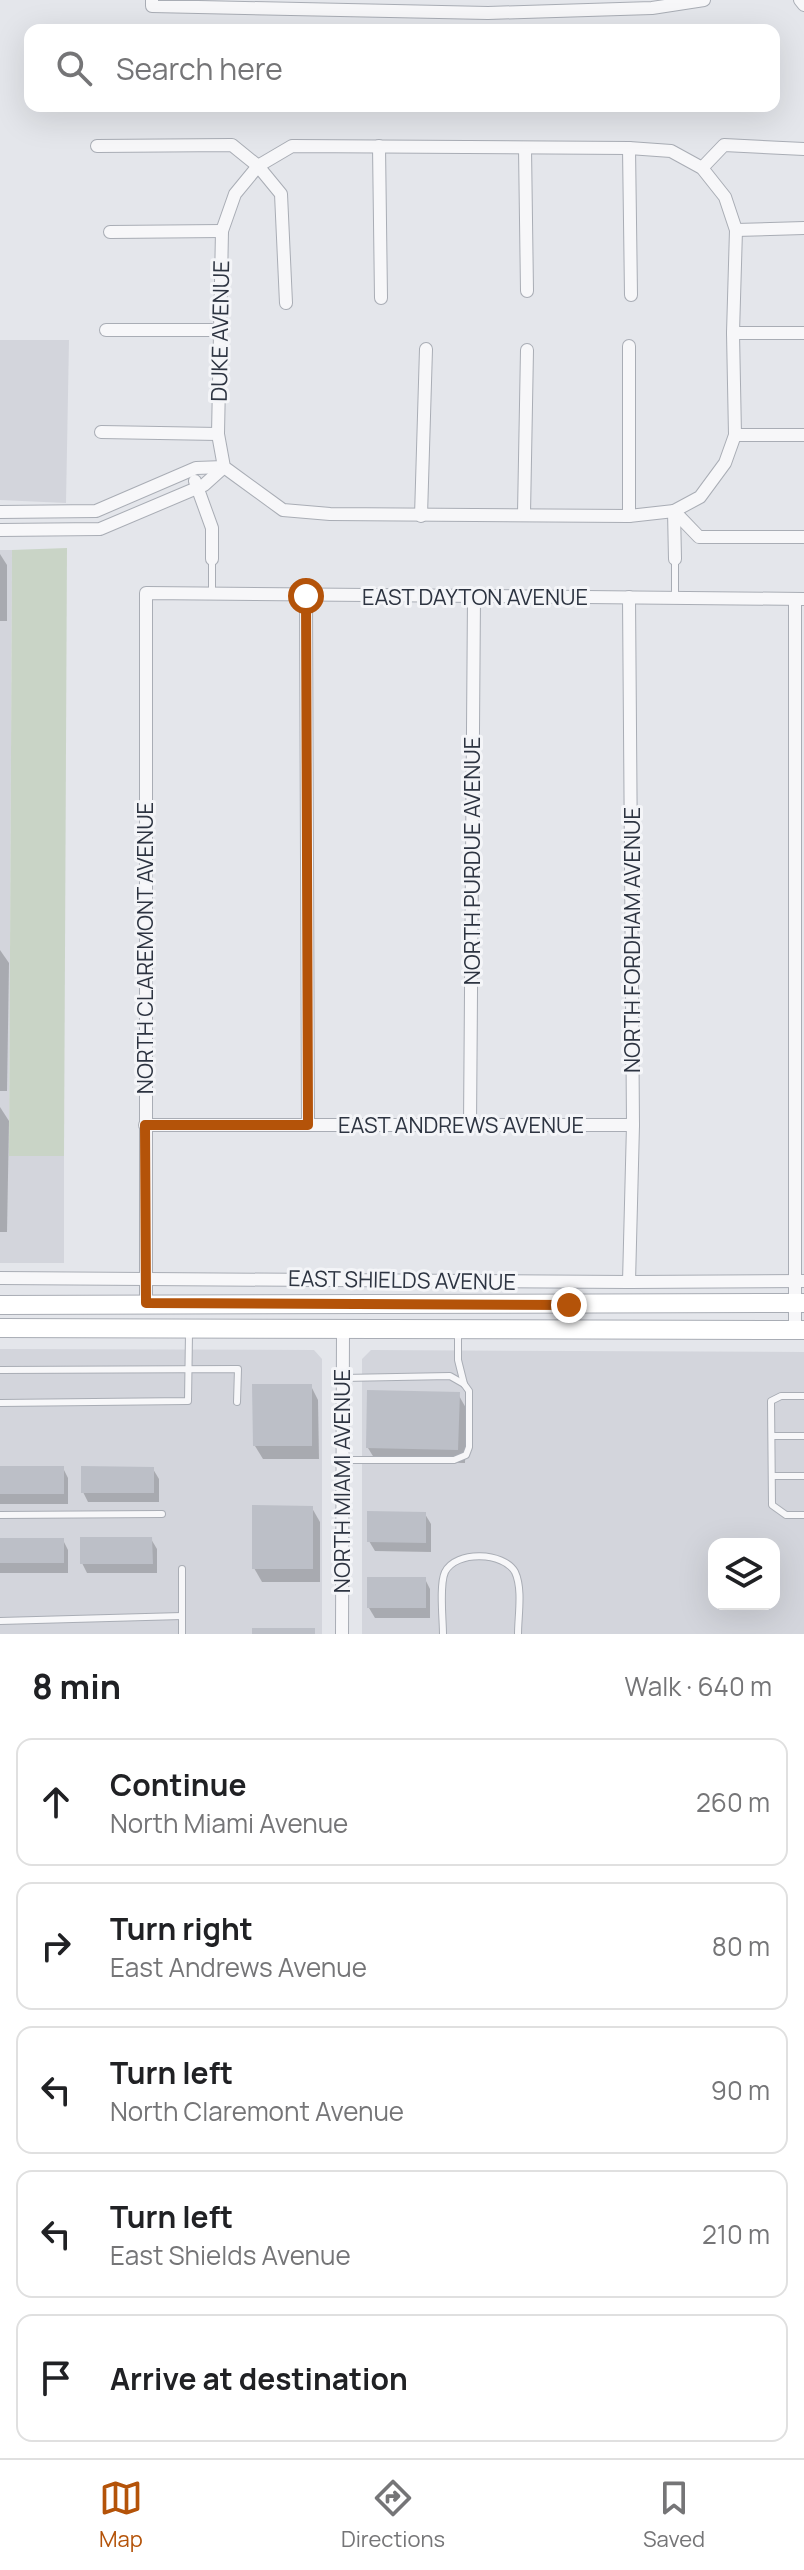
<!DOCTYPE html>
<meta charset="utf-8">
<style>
body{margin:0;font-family:Manrope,sans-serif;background:#f6f6f6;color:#202124}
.controls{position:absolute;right:24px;bottom:24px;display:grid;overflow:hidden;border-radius:16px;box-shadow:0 8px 32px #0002}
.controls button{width:72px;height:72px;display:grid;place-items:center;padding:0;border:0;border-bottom:2px solid #e0e0e0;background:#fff;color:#202124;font:40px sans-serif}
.stop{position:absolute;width:24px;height:24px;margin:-18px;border:6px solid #b45309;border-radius:50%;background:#fff}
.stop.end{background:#b45309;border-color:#fff;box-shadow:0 2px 8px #0008}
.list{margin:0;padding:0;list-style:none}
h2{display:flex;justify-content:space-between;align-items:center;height:104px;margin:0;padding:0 32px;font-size:34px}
h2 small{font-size:26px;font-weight:400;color:#757577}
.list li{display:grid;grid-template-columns:52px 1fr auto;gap:24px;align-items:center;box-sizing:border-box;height:128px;margin:0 16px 16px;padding:0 16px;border:2px solid #e0e0e0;border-radius:16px}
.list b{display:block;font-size:30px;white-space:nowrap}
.list p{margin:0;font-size:26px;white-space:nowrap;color:#757577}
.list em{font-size:26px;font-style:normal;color:#757577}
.icon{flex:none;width:44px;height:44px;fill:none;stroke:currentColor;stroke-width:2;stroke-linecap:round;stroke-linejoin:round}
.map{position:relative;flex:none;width:804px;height:1634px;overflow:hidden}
.search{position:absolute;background:#fff;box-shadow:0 8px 32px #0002;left:24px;right:24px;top:24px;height:88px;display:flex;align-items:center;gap:20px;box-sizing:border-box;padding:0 28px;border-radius:16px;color:#757577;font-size:30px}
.sheet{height:824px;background:#fff}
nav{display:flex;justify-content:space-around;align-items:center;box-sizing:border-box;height:112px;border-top:2px solid #e0e0e0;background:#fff;font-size:22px;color:#757577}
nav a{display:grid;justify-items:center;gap:4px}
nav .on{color:#b45309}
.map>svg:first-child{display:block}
</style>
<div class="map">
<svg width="804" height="1634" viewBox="0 0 804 1634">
<rect width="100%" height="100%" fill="#e4e6eb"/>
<g fill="#d3d5dc" fill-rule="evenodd">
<path d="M0,340H69L66,503L0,500Z"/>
<path d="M0,550H12L9,1156H64V1263H0Z"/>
<path d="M0,1349L314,1350L322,1359V1634H0Z"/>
<path d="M371,1350L804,1352V1634H362V1359ZM714,1544H774V1604H714Z"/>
</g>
<path fill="#c9d4c6" d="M67,548L64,1156H9L12,550Z"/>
<g fill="#0003">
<path d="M0,554L7,565V621H0Z"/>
<path d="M0,950L9,963L7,1091H0Z"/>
<path d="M0,1107L9,1121L7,1232H0Z"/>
<path d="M311,1386L318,1400L319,1459H263L255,1446Z"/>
<path d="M458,1394L466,1408L465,1463L376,1461L368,1448Z"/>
<path d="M0,1468H63L68,1478V1504H0Z"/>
<path d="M153,1469L159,1479V1502H88L83,1492Z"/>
<path d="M312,1508L320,1522V1582H262L254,1568Z"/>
<path d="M425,1514L431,1524V1552L375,1551L369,1541Z"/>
<path d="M151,1539L157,1549V1573H87L82,1563Z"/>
<path d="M0,1540H63L68,1550V1573H0Z"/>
<path d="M425,1579L430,1589V1618H375L369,1608Z"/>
</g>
<g fill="#bcbfc7">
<path d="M252,1384H312V1446H253Z"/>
<path d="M367,1390L460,1392L458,1450L366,1448Z"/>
<rect x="0" y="1466" width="64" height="28"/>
<path d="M81,1466L154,1467V1493H81Z"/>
<path d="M252,1505L313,1506V1569H252Z"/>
<path d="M367,1511L426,1512V1543L367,1542Z"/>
<path d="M80,1537H152L153,1564H80Z"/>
<rect x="0" y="1538" width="64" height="25"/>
<rect x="367" y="1577" width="59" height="31"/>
<rect x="252" y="1628" width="63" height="6"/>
</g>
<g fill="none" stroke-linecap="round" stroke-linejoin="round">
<g stroke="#a9adb5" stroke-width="8">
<g id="lane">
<path d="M212,559V593"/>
<path d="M675,559V598"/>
<path d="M458,1332V1360L464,1384"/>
<path d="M0,1370L238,1369L237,1402"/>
<path d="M804,1396H781L771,1401L772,1505L786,1515H804"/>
<path d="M0,1403L188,1401L189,1333"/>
<path d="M772,1436H804"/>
<path d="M343,1460H454L466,1455L469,1447V1391L464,1384L450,1376L343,1378"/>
<path d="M772,1476H804"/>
<path d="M0,1515L162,1514"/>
<path d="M0,1621L182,1616"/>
<path d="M182,1634V1569"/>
<path d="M443,1634C443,1619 439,1585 445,1572C456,1550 504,1552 515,1572C523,1589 518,1616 518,1634"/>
</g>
</g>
<g stroke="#a9adb5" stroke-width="14">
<g id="street">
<path d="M152,0V6L488,13L652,8L704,0"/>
<path d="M800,0L804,5"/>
<path d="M97,146L232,145L258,166L281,194L286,303"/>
<path d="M292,146L629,148L671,151L702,168L725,197L736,230L733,333L735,435L725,463L700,497L674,511L629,516L330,514L283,510L224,467L218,434L222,231L235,194L258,166Z"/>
<path d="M379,146L381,298"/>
<path d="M525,148L527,291"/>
<path d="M629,148L631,295"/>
<path d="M702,168L724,145L804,149"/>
<path d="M736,230L804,228"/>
<path d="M110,232L222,231"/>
<path d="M106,330H219"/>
<path d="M733,333H804"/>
<path d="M629,346V516"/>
<path d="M101,432L218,434"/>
<path d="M735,435H804"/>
<path d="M195,481L212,528V559"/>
<path d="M674,511L699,537H804"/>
<path d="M674,511L675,559"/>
<path d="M0,512L96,511L196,468L224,467"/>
<path d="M524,514L527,350"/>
<path d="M421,516L426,349"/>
<path d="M0,530L100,529L204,485L224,467"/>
<path d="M306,596L308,1125"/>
<path d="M795,599V1330"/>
<path d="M145,1125H633"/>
<path d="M470,1125L474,597"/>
<path d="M0,1278L629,1282L804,1281"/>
<path d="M629,1282L633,1125L629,597"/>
<path d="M146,1303V593L804,599"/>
<path d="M342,1634L343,1329"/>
</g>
</g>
<g stroke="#a9adb5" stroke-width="20">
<g id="secondary">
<path d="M0,1305L804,1303"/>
<path d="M0,1328L804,1330"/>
</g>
</g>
<use href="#lane" stroke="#f7f7f9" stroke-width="6"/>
<use href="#street" stroke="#f7f7f9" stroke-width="12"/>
<use href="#secondary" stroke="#fff" stroke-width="18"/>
</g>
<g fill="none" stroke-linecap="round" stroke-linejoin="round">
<path stroke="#b45309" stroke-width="10" d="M306,596L308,1125H145L146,1303L569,1305"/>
</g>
<g text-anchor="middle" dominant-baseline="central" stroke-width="6" stroke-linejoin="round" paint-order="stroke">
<g font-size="22" fill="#2d3441" stroke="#f4f5f8">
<text transform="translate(220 331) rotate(-89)">DUKE AVENUE</text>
<text x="475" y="597">EAST DAYTON AVENUE</text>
<text transform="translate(472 861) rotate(-90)">NORTH PURDUE AVENUE</text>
<text transform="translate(632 940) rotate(-90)">NORTH FORDHAM AVENUE</text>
<text transform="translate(145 948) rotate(-90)">NORTH CLAREMONT AVENUE</text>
<text x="461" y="1125">EAST ANDREWS AVENUE</text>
<text transform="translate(402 1280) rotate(1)">EAST SHIELDS AVENUE</text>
<text transform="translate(342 1481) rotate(-90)">NORTH MIAMI AVENUE</text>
</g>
</g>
</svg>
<div class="controls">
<button><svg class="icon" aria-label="layers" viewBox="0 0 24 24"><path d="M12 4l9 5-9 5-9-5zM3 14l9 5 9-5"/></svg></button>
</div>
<div class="stop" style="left:306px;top:596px"></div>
<div class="stop end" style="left:569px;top:1305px"></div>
<div class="search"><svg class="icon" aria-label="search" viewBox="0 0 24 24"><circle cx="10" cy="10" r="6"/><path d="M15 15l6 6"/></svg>Search here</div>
</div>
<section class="sheet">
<h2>8 min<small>Walk · 640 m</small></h2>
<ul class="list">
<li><svg class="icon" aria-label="ahead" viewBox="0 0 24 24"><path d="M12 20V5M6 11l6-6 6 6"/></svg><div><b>Continue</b><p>North Miami Avenue</p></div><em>260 m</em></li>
<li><svg class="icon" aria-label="right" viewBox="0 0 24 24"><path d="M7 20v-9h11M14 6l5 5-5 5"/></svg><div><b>Turn right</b><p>East Andrews Avenue</p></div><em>80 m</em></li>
<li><svg class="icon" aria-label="left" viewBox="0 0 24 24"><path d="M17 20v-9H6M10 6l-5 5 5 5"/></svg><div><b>Turn left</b><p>North Claremont Avenue</p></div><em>90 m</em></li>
<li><svg class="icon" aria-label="left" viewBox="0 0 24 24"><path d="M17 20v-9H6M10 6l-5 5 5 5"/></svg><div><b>Turn left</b><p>East Shields Avenue</p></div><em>210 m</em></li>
<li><svg class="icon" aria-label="arrive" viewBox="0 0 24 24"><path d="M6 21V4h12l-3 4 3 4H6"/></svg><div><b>Arrive at destination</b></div></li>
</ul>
</section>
<nav>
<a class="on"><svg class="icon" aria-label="map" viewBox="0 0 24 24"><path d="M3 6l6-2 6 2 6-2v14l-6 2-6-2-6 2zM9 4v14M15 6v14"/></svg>Map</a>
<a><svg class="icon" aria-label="directions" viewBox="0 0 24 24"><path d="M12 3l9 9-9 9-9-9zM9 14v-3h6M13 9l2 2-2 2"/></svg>Directions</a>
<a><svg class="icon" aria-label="saved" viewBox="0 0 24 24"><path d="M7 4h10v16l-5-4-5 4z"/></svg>Saved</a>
</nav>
